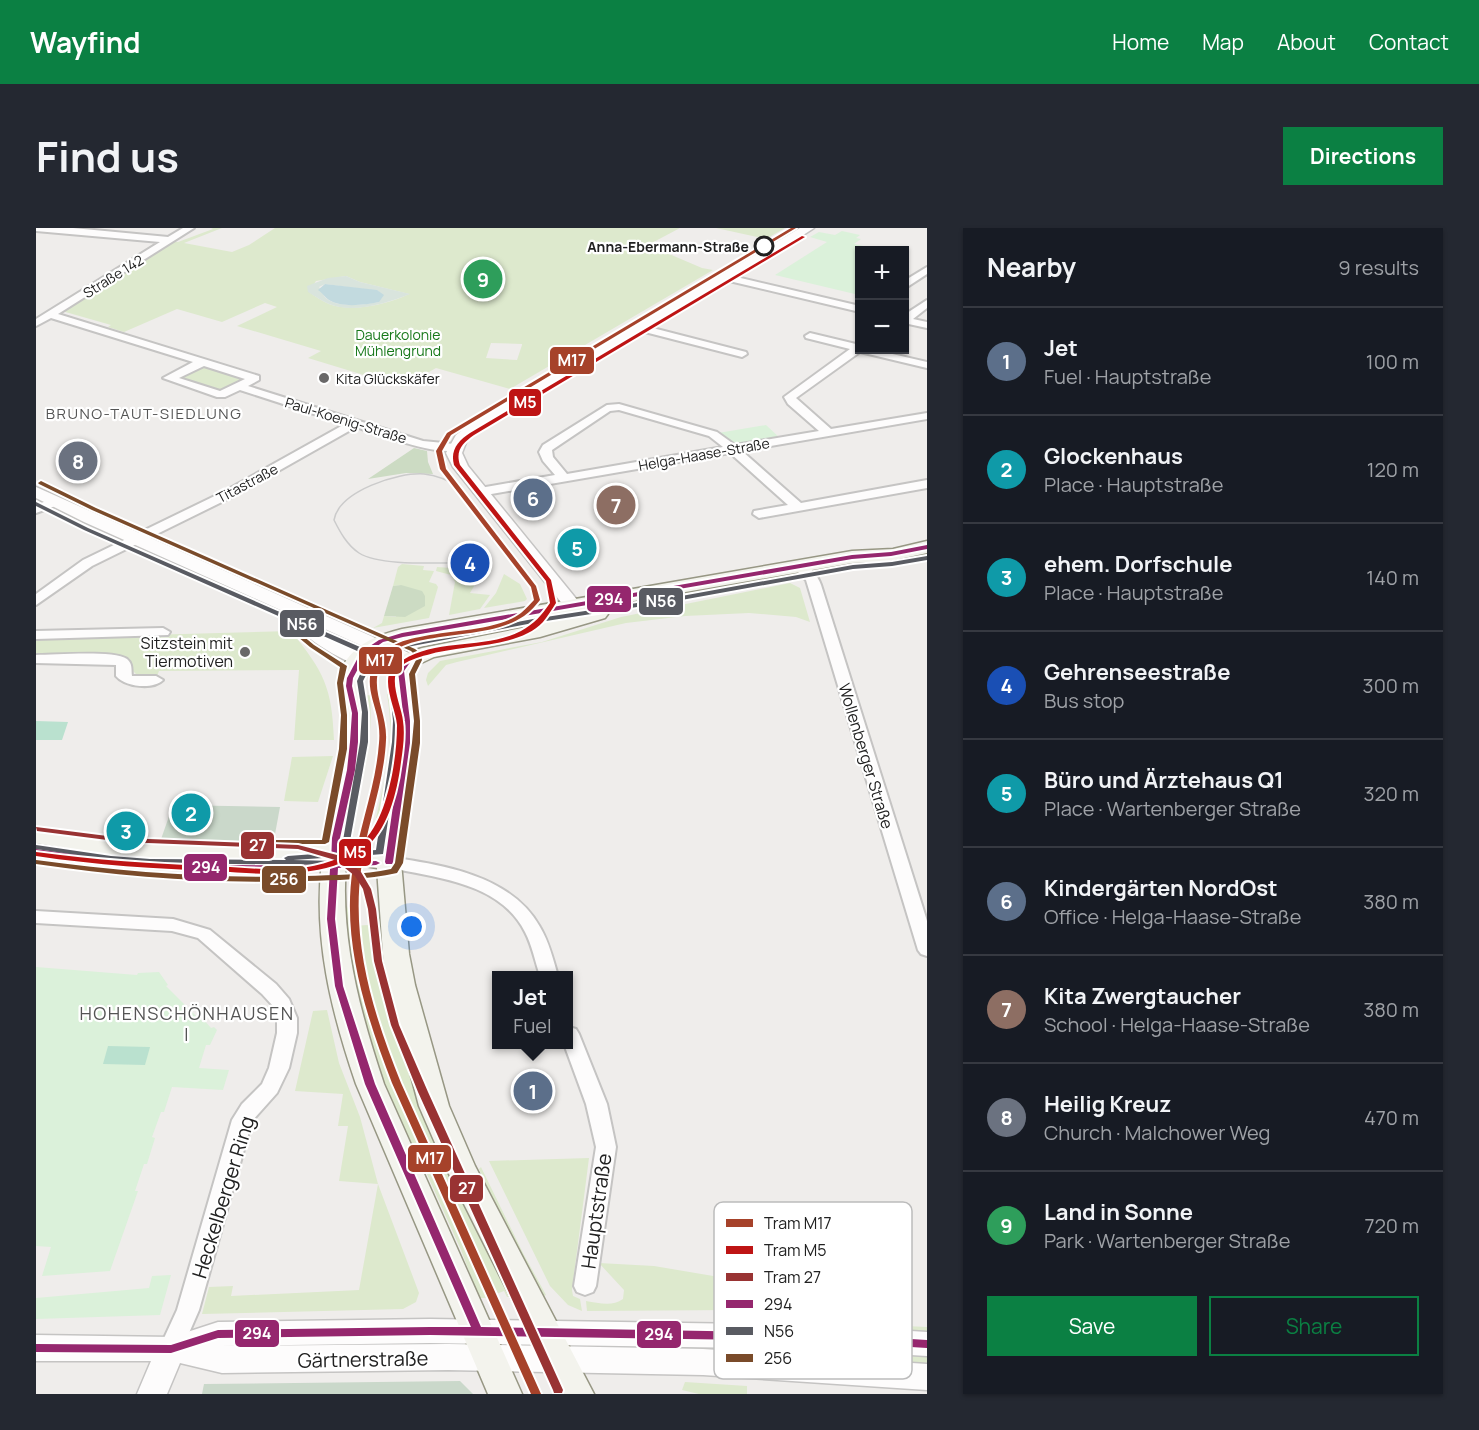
<!DOCTYPE html>
<meta charset="utf-8">
<style>
body{margin:0;font-family:Manrope,sans-serif;background:#242831;color:#f1f3f6}
.controls{position:absolute;right:18px;top:18px;display:grid;overflow:hidden;border-radius:0px;box-shadow:0 2px 4px #0004}
.controls button{width:54px;height:54px;display:grid;place-items:center;padding:0;border:0;border-bottom:2px solid #363941;background:#171b24;color:#f1f3f6;font:30px sans-serif}
.you{position:absolute;left:376px;top:699px;width:21px;height:21px;margin:-15px;border:4px solid #fff;border-radius:50%;background:#1a73e8;box-shadow:0 0 0 9px #1a73e833}
.badge{display:grid;place-items:center;width:39px;height:39px;border-radius:50%;background:#0b8043;color:#fff;font-size:20px;font-weight:700}
.pin{position:absolute;translate:-50% -50%;border:3px solid #fff;box-shadow:0 2px 6px #0006}
.popup{position:absolute;left:456px;top:743px;width:81px;height:78px;box-sizing:border-box;display:grid;place-content:center;border-radius:0px;background:#171b24;filter:drop-shadow(0 2px 4px #0005);font-size:20px;white-space:nowrap;color:#9ea1a6}
.popup b{font-size:22px;color:#f1f3f6}
.popup::after{content:'';position:absolute;left:50%;top:100%;margin-left:-12px;border:12px solid transparent;border-top-color:#171b24}
.list{margin:0;padding:0;list-style:none}
h2{display:flex;justify-content:space-between;align-items:center;height:78px;margin:0;padding:0 24px;font-size:26px}
h2 small{font-size:20px;font-weight:400;color:#9ea1a6}
.list li{display:grid;grid-template-columns:39px 1fr auto;gap:18px;align-items:center;box-sizing:border-box;height:108px;padding:0 24px;border-top:2px solid #363941}
.list b{display:block;font-size:22px;white-space:nowrap}
.list p{margin:0;font-size:20px;white-space:nowrap;color:#9ea1a6}
.list em{font-size:20px;font-style:normal;color:#9ea1a6}
.actions{display:flex;gap:12px;padding:18px 24px}
.actions a{flex:1;padding:14px 0;border:2px solid #0b8043;border-radius:0px;text-align:center;font-size:21px;color:#0b8043}
.actions .main{background:#0b8043;color:#fff}
.map{position:relative;flex:none;width:891px;height:1166px;overflow:hidden;border-radius:0px}
header{display:flex;align-items:center;gap:36px;box-sizing:border-box;height:84px;padding:0 30px;background:#0b8043;color:#fff}
header strong{font-size:28px}
nav{display:flex;gap:33px;margin-inline-start:auto;font-size:21px}
.intro{display:flex;align-items:center;justify-content:space-between;box-sizing:border-box;height:144px;padding:0 36px}
h1{margin:0;font-size:42px}
.button{padding:15px 27px;border-radius:0px;background:#0b8043;color:#fff;font-size:21px;font-weight:700}
main{display:flex;gap:36px;padding:0 36px}
aside{flex:1;background:#171b24;border-radius:0px;box-shadow:0 2px 4px #0004}
.map>svg:first-child{display:block}
</style>
<header>
<strong>Wayfind</strong>
<nav><a>Home</a><a>Map</a><a>About</a><a>Contact</a></nav>
</header>
<div class="intro"><h1>Find us</h1><a class="button">Directions</a></div>
<main>
<div class="map">
<svg width="891" height="1166" viewBox="0 0 891 1166">
<rect width="100%" height="100%" fill="#efedeb"/>
<g fill="#dde9cd" fill-rule="evenodd">
<path d="M175,0H186L148,15L196,24L213,17L239,0H644L612,17L666,40L677,42L474,161L400,140L367,159L272,130L285,123L201,98L241,79L229,75L186,94L141,81L88,104L72,99L75,97L26,83L136,13L142,14L177,1ZM310,48L324,54L373,66C352,76 316,85 293,76C286,73 279,68 273,64L280,53ZM455,115L486,116V117L481,132L450,130Z"/>
<path d="M680,0H749L730,11Z"/>
<path d="M165,137L212,150L184,163L142,150Z"/>
<path d="M366,336L388,338L387,342L398,343L393,354L400,356L402,359L393,390L337,400L346,395L348,388L360,389L365,357L357,358L362,339Z"/>
<path d="M401,339L457,343H447L434,365L454,367L444,381L413,387L419,354L415,347L400,343Z"/>
<path d="M468,346L484,356L491,371L489,373L448,380L460,365Z"/>
<path d="M754,355L764,360L774,394L760,389L713,385L649,388L590,395L421,434L410,437L392,458L390,452L392,445L404,433L506,414L585,389Z"/>
<path d="M255,403C288,444 296,459 298,512H258L263,442L123,443L121,448H102L96,442L95,433L86,428L0,429V410Z"/>
<path d="M356,465C365,513 351,544 345,590H340C350,546 359,511 351,466Z"/>
<path d="M334,467C337,511 329,548 317,589H312C327,550 336,509 327,468Z"/>
<path d="M297,528L282,574L248,573L256,529Z"/>
<path d="M339,676L342,713L353,773L481,1069H471L468,1063L450,1070H443L425,1022L390,944L367,902L330,815L303,678H311L316,698L332,697L331,677Z"/>
<path d="M291,782L303,835L324,889L342,956L383,1065L380,1074L367,1081L166,1086L173,1059L197,1058L195,1068L323,1062L342,956L303,953L312,898H302L307,866L259,863L277,783Z"/>
<path d="M553,930L536,1062L537,1068L544,1071L546,1083L532,1077L514,1058L453,933Z"/>
<path d="M445,939L487,1025L510,1067L508,1068L484,1028L443,941Z"/>
<path d="M563,1035L618,1038L695,1051L699,1082L551,1083L550,1073C563,1075 576,1079 587,1071L588,1062Z"/>
<path d="M741,1092L891,1099V1104L743,1097Z"/>
<path d="M696,1116L891,1122V1138L711,1125L698,1122Z"/>
<path d="M649,1154L711,1158V1166H663L646,1162Z"/>
</g>
<g fill="#ccdbc3">
<path d="M378,220L391,223L392,234L397,246L370,245L332,251Z"/>
<path d="M365,357L386,363L389,368V378L369,389L348,388L357,358Z"/>
</g>
<path fill="#d9e4dd" fill-rule="evenodd" d="M310,48L324,54L374,66C351,75 317,86 293,76C286,73 279,68 272,64L271,58L292,50ZM289,56L343,63V74C329,77 303,80 291,71C287,68 286,63 283,59Z"/>
<g fill="#cad8ca">
<path d="M137,577L244,579L237,617L124,614Z"/>
<path d="M424,1153L437,1166H166L168,1156Z"/>
</g>
<g fill="#dbf1da">
<path d="M806,3L824,7L820,10L825,11L818,16L846,22H824L823,67L739,47L791,14L774,9L783,4L799,7Z"/>
<path d="M730,197L745,211L703,217L695,215L682,205Z"/>
<path d="M0,739L101,747L102,745L123,744L132,757L130,758L164,792L167,791L175,800L178,799L181,802L174,817H170L163,840L193,842L187,862L136,859L128,884H125L116,909L119,910L111,936H108L99,963H102L74,1043L6,1048L15,1019L0,1018Z"/>
<path d="M135,1047L124,1087L0,1091V1070L113,1060L116,1048Z"/>
</g>
<g fill="#bae1cf">
<path d="M0,493L32,494L26,512H0Z"/>
<path d="M72,818L114,819L109,837L67,836Z"/>
</g>
<path fill="#c2dadf" d="M289,56L341,62L348,67L343,74C328,77 306,80 293,72C288,69 287,65 282,62Z"/>
<g fill="none" stroke-linecap="round" stroke-linejoin="round">
<g stroke="#c5c4c3" stroke-width="4">
<g id="minor">
<path d="M0,0H37L132,9L147,0H158L22,86L223,148V152L212,158L387,213L418,216L424,220C410,232 339,205 320,199L198,268L56,338L0,377V366L47,332L189,263L309,196L204,162L189,169H181L127,150L157,134L15,90L0,98V91L124,14L0,3ZM168,138L209,151L184,163L143,150Z"/>
<path d="M891,39V46L868,61V53Z"/>
<path d="M692,47L824,78V84L689,52L687,50Z"/>
<path d="M891,72V80L877,91L891,94V100L868,95V87Z"/>
<path d="M605,97L710,124L711,126L706,129L601,102L600,100Z"/>
<path d="M774,105L824,117V122H839L891,134V140L824,124L760,170L795,201L891,185V191L706,223L765,275L891,252V260L723,290L717,286L718,283L752,277L694,225L444,268L438,264L444,260L519,247L507,233L503,224L507,217L571,177L583,176L681,204L699,217L783,203L752,176L748,169L814,121L770,110L769,108ZM583,182L673,208L687,219L531,246L517,229L516,222L574,183Z"/>
<path d="M18,270L22,271L24,274L22,277L0,285V277Z"/>
<path d="M763,334C773,336 782,348 785,357L891,693V728L885,726L882,722L770,352L756,338Z"/>
<path d="M127,400L134,404L132,407L0,411V403Z"/>
<path d="M0,427C18,427 78,422 91,431C97,436 95,442 96,448H120L127,452C117,462 89,459 80,448V437L0,435Z"/>
<path d="M353,629C407,637 475,647 504,699C513,714 517,731 522,748H504C499,733 496,717 489,704C463,652 395,650 347,638L344,634L347,630Z"/>
<path d="M0,683L137,691L174,702L240,756L253,771L261,790V805L253,840L241,865L216,893L163,1082L143,1128L135,1131L127,1128L123,1121L141,1082L196,892L206,876L226,856L233,840L241,805V790L237,778L226,766L162,710L136,703L0,695Z"/>
<path d="M533,799L540,801L543,806L571,876L580,919L560,1058L557,1064L549,1067L541,1064L538,1058L560,919L550,876L528,816H533Z"/>
</g>
</g>
<g stroke="#c5c4c3" stroke-width="3">
<g id="tertiary">
<path d="M764,0H778L704,48L447,200L431,212L426,225L432,238L555,389L552,393H540L417,239L410,225L420,207L437,194Z"/>
<path d="M0,259L380,428L382,432L380,436H366L280,397C313,424 332,429 372,439L374,443L372,447L365,449C327,442 298,430 268,406C261,400 252,395 247,387L249,384L48,294L0,270Z"/>
<path d="M394,1091L778,1097L891,1104V1128L778,1121L394,1115L182,1118L412,1116L667,1121L891,1136V1162L667,1147L412,1142L186,1145L144,1135L131,1166H101L115,1133H0V1107L136,1109L182,1094Z"/>
</g>
</g>
<g stroke="#979784" stroke-width="3">
<path id="secondary" d="M891,313V325L840,336L833,334L816,335L369,413C355,417 334,425 327,440C318,459 331,480 330,500C329,540 315,579 312,620L342,624L359,515L360,493L354,443L365,427L386,420L501,397L562,380L569,382L572,386L569,390L504,409L398,429L381,437L376,443V454L382,493L381,515L365,634L373,726L379,757L413,878L439,938L558,1166H523L409,938L383,878L351,757L347,726L341,640L310,635C304,711 324,784 348,856L486,1166H452L320,856C295,783 277,710 286,633L115,631L77,628L0,615V601L77,612L115,615L287,617C291,577 306,539 308,499C309,479 296,458 306,440C317,416 342,407 366,401L816,323L857,321Z"/>
</g>
<use href="#minor" fill="#fdfcfc" fill-rule="evenodd"/>
<use href="#tertiary" fill="#fdfcfc" fill-rule="evenodd"/>
<use href="#secondary" fill="#f3f3ed" fill-rule="evenodd"/>
<path stroke="#cbcbcb" stroke-width="1.5" d="M426,261C414,253 402,247 388,246C362,244 303,263 298,292C304,304 311,317 323,325C345,339 407,334 434,335"/>
<g stroke="#fff" stroke-width="4">
<g id="bus-1">
<path d="M891,317V321L855,328L816,331L367,409L347,414L330,426L317,450L316,458L322,485V514L319,542L304,610L302,635L340,633L344,635L340,637L302,640L299,691L307,758L339,856L445,1099L778,1105L891,1112V1120L778,1113L394,1107L182,1110L135,1125L0,1124V1116L135,1117L182,1102L394,1099H435L329,856L299,758L291,691L294,641C194,645 99,640 0,625V621C99,635 194,640 295,636L296,610L311,542L314,514L316,485L310,458L311,450L325,424L343,412L366,405L816,327L855,324Z"/>
<path d="M437,414L440,416L439,417L383,430L375,433L368,443L374,493V515L357,634L356,636H350L349,634L366,515L368,493L362,443L371,431L379,427Z"/>
</g>
</g>
<g stroke="#fff" stroke-width="4">
<path id="bus-2" d="M0,274L52,300L340,426L369,415L497,391L640,369L817,337L856,334L891,328V332L856,338L817,341L640,373L497,395L371,419L346,427L345,428L360,436L358,443L363,493L364,514L347,626L311,629L304,637H301L114,635L75,632L0,621V617L75,628L114,631L250,632L248,630L252,628L305,624L324,514L326,484L321,453L327,440L337,430L48,302L0,278ZM342,432L353,437L352,443L357,493L356,514L340,622L312,624L332,514V484L327,453L333,441ZM302,629L299,633L257,632Z"/>
</g>
<g stroke="#fff" stroke-width="4">
<g id="bus-3">
<path d="M5,253L60,280L379,421L385,426L386,432L379,446L384,493V515L367,635L361,645C331,652 300,652 270,653C179,656 90,649 0,636V632C89,644 179,651 269,648C297,647 327,647 355,641L359,635L376,515L378,493L373,446L380,432L379,427L375,423L56,282L3,256L2,255Z"/>
<path d="M258,401L260,402L278,417L311,438L307,455L311,487V521L293,614L289,616H239L235,614L239,612H286L303,521L305,487L301,455L304,439L274,419L256,404L255,403Z"/>
</g>
</g>
<use href="#bus-1" fill="#95276e" fill-rule="evenodd"/>
<use href="#bus-2" fill="#595b62" fill-rule="evenodd"/>
<use href="#bus-3" fill="#7a4b2a" fill-rule="evenodd"/>
<g stroke="#fff" stroke-width="4">
<path id="tram-1" d="M755,0H760L415,207L406,223L410,241L500,358L504,372C500,377 494,384 488,388C462,406 418,405 387,412C377,414 365,417 357,424C324,449 352,480 350,512C348,557 330,598 325,642C315,716 338,788 365,855L505,1166H495L356,855C330,787 305,713 317,639C324,597 340,557 343,515C344,506 343,497 341,488C337,471 328,452 339,435C342,430 347,426 351,422C360,414 373,411 384,409C413,402 462,403 485,385C490,381 494,376 498,372L495,359L404,241L400,223L411,205Z"/>
</g>
<g stroke="#fff" stroke-width="4">
<path id="tram-2" d="M766,8L769,9L438,207C427,215 419,222 424,237L515,352L520,375C516,381 512,388 507,394C482,421 425,416 391,427C382,429 370,433 363,440C352,452 366,480 367,493C369,506 367,521 365,534C361,565 352,603 326,623C310,636 287,642 267,644C238,648 210,645 181,643C120,641 60,637 0,628V624C59,632 117,636 176,638C222,640 273,649 314,624C341,608 350,575 356,547C359,531 361,514 361,497C360,481 345,454 356,440C358,437 364,434 367,432C402,410 449,422 485,403C498,396 506,387 514,375L510,353L418,237C414,222 422,213 434,205Z"/>
</g>
<g stroke="#fff" stroke-width="4">
<path id="tram-3" d="M0,599L87,610L262,617L305,628L325,644L335,661L340,681L346,733L363,797L392,864L527,1162L526,1165H518L517,1162L382,864L355,797L338,733L332,681L327,661L319,648L299,632L262,621L87,614L1,603Z"/>
</g>
<use href="#tram-1" fill="#a6422a" fill-rule="evenodd"/>
<use href="#tram-2" fill="#be1414" fill-rule="evenodd"/>
<use href="#tram-3" fill="#933" fill-rule="evenodd"/>
</g>
<circle fill="#fff" stroke="#212121" stroke-width="3" cx="728" cy="18" r="9"/>
<g fill="#696868" stroke="#fff" stroke-width="2">
<circle cx="288" cy="150" r="6"/>
<circle cx="209" cy="424" r="6"/>
</g>
<g text-anchor="middle" dominant-baseline="central" stroke-width="4.5" stroke-linejoin="round" paint-order="stroke">
<g font-size="14" font-weight="bold" fill="#212121" stroke="#fff" text-anchor="end">
<text x="713" y="18">Anna-Ebermann-Straße</text>
</g>
<g font-size="14" fill="#212121" stroke="#fff">
<text transform="translate(77 48) rotate(-32)">Straße 142</text>
<text transform="translate(310 192) rotate(17)">Paul-Koenig-Straße</text>
<text transform="translate(668 226) rotate(-10)">Helga-Haase-Straße</text>
<text transform="translate(211 255) rotate(-28)">Titastraße</text>
</g>
<g font-size="14" fill="#17781a" stroke="#fff">
<text x="362" y="106">Dauerkolonie<tspan x="362" dy="16">Mühlengrund</tspan></text>
</g>
<g font-size="14" fill="#212121" stroke="#fff" text-anchor="start">
<text x="300" y="150">Kita Glückskäfer</text>
</g>
<g font-size="15" letter-spacing="1.5" fill="#545454" stroke="#fff">
<text x="108" y="185">BRUNO-TAUT-SIEDLUNG</text>
</g>
<g font-size="16" fill="#212121" stroke="#fff" text-anchor="end">
<text x="197" y="415">Sitzstein mit<tspan x="197" dy="18">Tiermotiven</tspan></text>
</g>
<g font-size="16" fill="#212121" stroke="#fff">
<text transform="translate(830 528) rotate(73)">Wollenberger Straße</text>
</g>
<g font-size="18" letter-spacing="1.5" fill="#545454" stroke="#fff">
<text x="151" y="785">HOHENSCHÖNHAUSEN<tspan x="151" dy="21">I</tspan></text>
</g>
<g font-size="20" fill="#212121" stroke="#fff">
<text transform="translate(187 969) rotate(-73)">Heckelberger Ring</text>
<text transform="translate(560 983) rotate(-82)">Hauptstraße</text>
<text transform="translate(327 1131) rotate(-1)">Gärtnerstraße</text>
</g>
</g>
<rect x="678" y="974" width="198" height="177" rx="9" fill="#fff" stroke="#bcbcbc" stroke-width="1.5"/>
<rect x="690" y="991" width="27" height="8" fill="#a6422a"/>
<rect x="690" y="1018" width="27" height="8" fill="#be1414"/>
<rect x="690" y="1045" width="27" height="8" fill="#933"/>
<rect x="690" y="1072" width="27" height="8" fill="#95276e"/>
<rect x="690" y="1099" width="27" height="8" fill="#595b62"/>
<rect x="690" y="1126" width="27" height="8" fill="#7a4b2a"/>
<g font-size="16" fill="#212121">
<text x="728" y="1001">Tram M17</text>
<text x="728" y="1028">Tram M5</text>
<text x="728" y="1055">Tram 27</text>
<text x="728" y="1082">294</text>
<text x="728" y="1109">N56</text>
<text x="728" y="1136">256</text>
</g>
<g stroke="#fff" stroke-width="2">
<rect x="513" y="118" width="46" height="29" rx="6" fill="#a6422a"/>
<rect x="472" y="160" width="34" height="29" rx="6" fill="#be1414"/>
<rect x="550" y="357" width="46" height="28" rx="6" fill="#95276e"/>
<rect x="602" y="359" width="46" height="29" rx="6" fill="#595b62"/>
<rect x="243" y="381" width="46" height="29" rx="6" fill="#595b62"/>
<rect x="322" y="418" width="45" height="29" rx="6" fill="#a6422a"/>
<rect x="204" y="603" width="35" height="29" rx="6" fill="#933"/>
<rect x="302" y="610" width="34" height="29" rx="6" fill="#be1414"/>
<rect x="147" y="625" width="45" height="29" rx="6" fill="#95276e"/>
<rect x="225" y="637" width="46" height="29" rx="6" fill="#7a4b2a"/>
<rect x="371" y="916" width="45" height="29" rx="6" fill="#a6422a"/>
<rect x="413" y="946" width="35" height="29" rx="6" fill="#933"/>
<rect x="198" y="1091" width="46" height="29" rx="6" fill="#95276e"/>
<rect x="600" y="1092" width="46" height="29" rx="6" fill="#95276e"/>
</g>
<g font-size="16" text-anchor="middle" font-weight="bold" fill="#fff">
<text x="536" y="138">M17</text>
<text x="489" y="180">M5</text>
<text x="573" y="377">294</text>
<text x="625" y="379">N56</text>
<text x="266" y="402">N56</text>
<text x="344" y="438">M17</text>
<text x="222" y="623">27</text>
<text x="319" y="630">M5</text>
<text x="170" y="645">294</text>
<text x="248" y="657">256</text>
<text x="394" y="936">M17</text>
<text x="431" y="966">27</text>
<text x="221" y="1111">294</text>
<text x="623" y="1112">294</text>
</g>
</svg>
<div class="controls">
<button>+</button>
<button>−</button>
</div>
<div class="you"></div>
<div class="pin badge" style="left:497px;top:863px;background:#5c6f8a">1</div>
<div class="popup"><b>Jet</b>Fuel</div>
<div class="pin badge" style="left:155px;top:585px;background:#0f9aa8">2</div>
<div class="pin badge" style="left:90px;top:603px;background:#0f9aa8">3</div>
<div class="pin badge" style="left:434px;top:335px;background:#1a4fb4">4</div>
<div class="pin badge" style="left:541px;top:320px;background:#0f9aa8">5</div>
<div class="pin badge" style="left:497px;top:270px;background:#5c6f8a">6</div>
<div class="pin badge" style="left:580px;top:277px;background:#8d6e63">7</div>
<div class="pin badge" style="left:42px;top:233px;background:#6b7280">8</div>
<div class="pin badge" style="left:447px;top:51px;background:#2e9e5b">9</div>
</div>
<aside>
<h2>Nearby<small>9 results</small></h2>
<ul class="list">
<li><span class="badge" style="background:#5c6f8a">1</span><div><b>Jet</b><p>Fuel · Hauptstraße</p></div><em>100 m</em></li>
<li><span class="badge" style="background:#0f9aa8">2</span><div><b>Glockenhaus</b><p>Place · Hauptstraße</p></div><em>120 m</em></li>
<li><span class="badge" style="background:#0f9aa8">3</span><div><b>ehem. Dorfschule</b><p>Place · Hauptstraße</p></div><em>140 m</em></li>
<li><span class="badge" style="background:#1a4fb4">4</span><div><b>Gehrenseestraße</b><p>Bus stop</p></div><em>300 m</em></li>
<li><span class="badge" style="background:#0f9aa8">5</span><div><b>Büro und Ärztehaus Q1</b><p>Place · Wartenberger Straße</p></div><em>320 m</em></li>
<li><span class="badge" style="background:#5c6f8a">6</span><div><b>Kindergärten NordOst</b><p>Office · Helga-Haase-Straße</p></div><em>380 m</em></li>
<li><span class="badge" style="background:#8d6e63">7</span><div><b>Kita Zwergtaucher</b><p>School · Helga-Haase-Straße</p></div><em>380 m</em></li>
<li><span class="badge" style="background:#6b7280">8</span><div><b>Heilig Kreuz</b><p>Church · Malchower Weg</p></div><em>470 m</em></li>
<li><span class="badge" style="background:#2e9e5b">9</span><div><b>Land in Sonne</b><p>Park · Wartenberger Straße</p></div><em>720 m</em></li>
</ul>
<div class="actions"><a class="main">Save</a><a>Share</a></div>
</aside>
</main>
